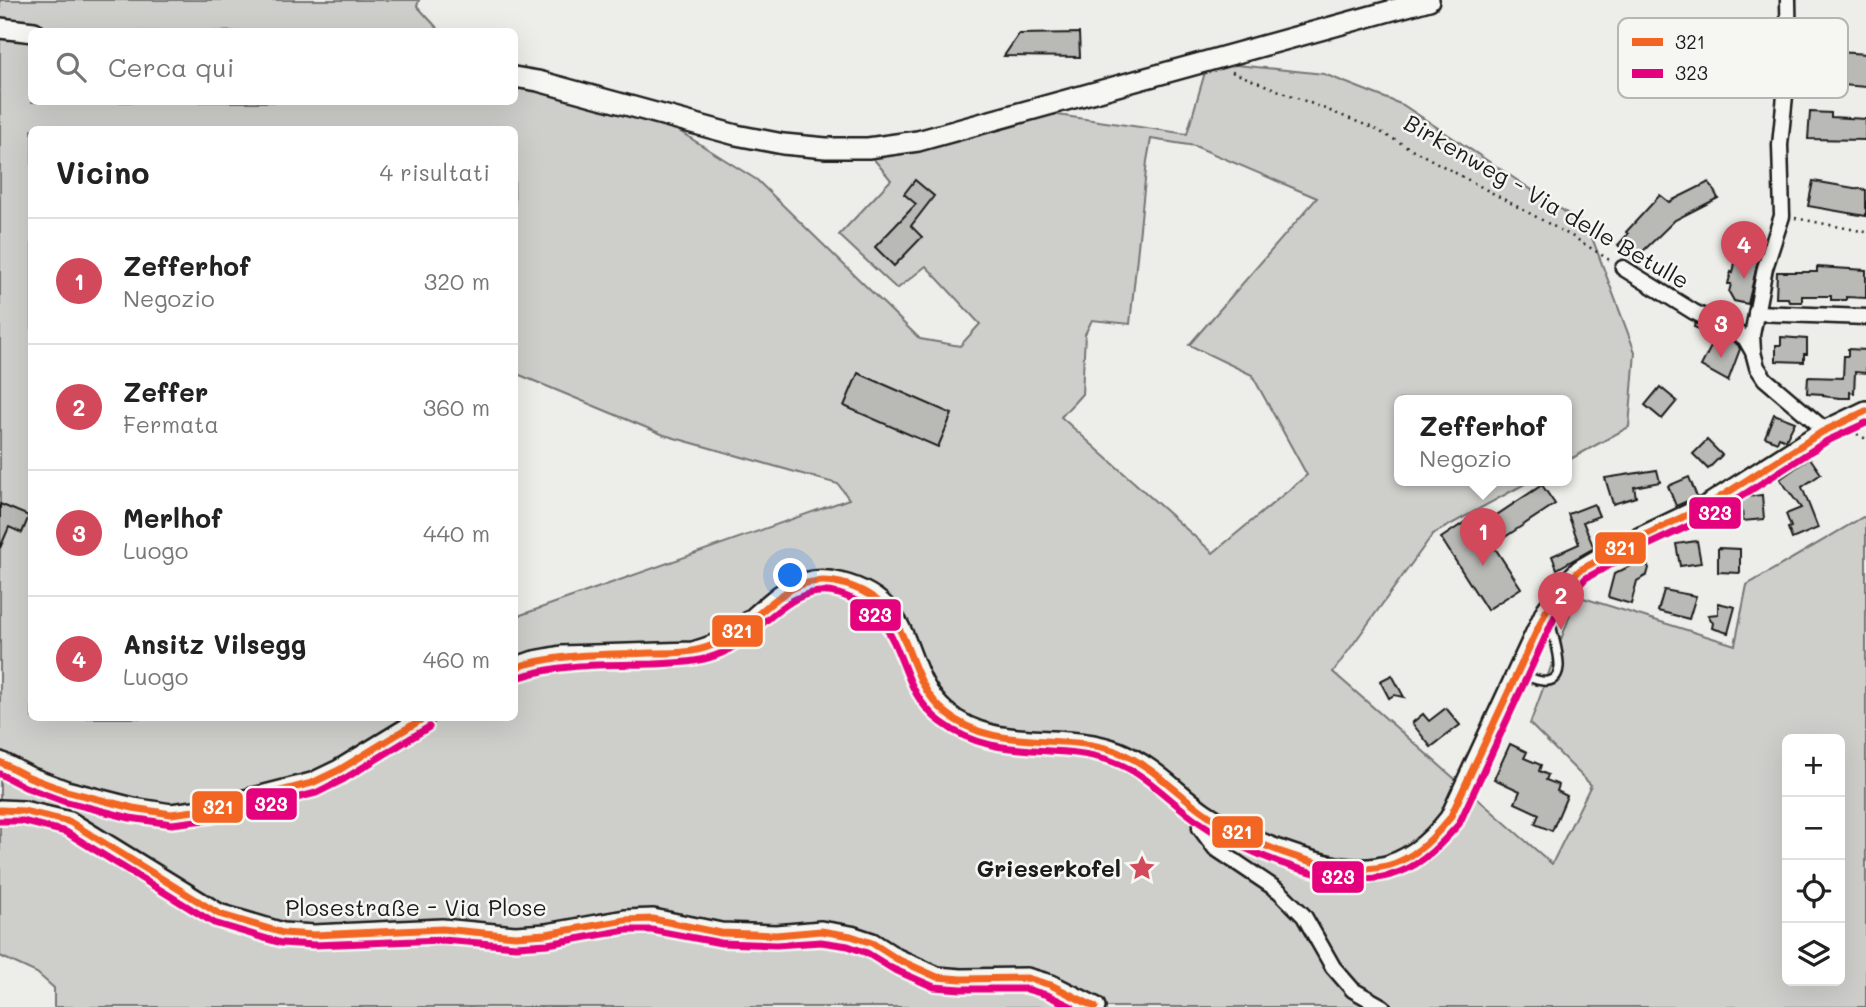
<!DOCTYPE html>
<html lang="it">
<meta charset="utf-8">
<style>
body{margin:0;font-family:Mali,sans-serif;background:#f2f2f2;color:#222}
.controls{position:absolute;right:21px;bottom:21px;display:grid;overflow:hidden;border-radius:10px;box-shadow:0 7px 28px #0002}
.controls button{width:63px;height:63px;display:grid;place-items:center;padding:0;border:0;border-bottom:2px solid #e0e0e0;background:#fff;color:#222;font:35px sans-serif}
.you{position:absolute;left:791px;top:576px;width:24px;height:24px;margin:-18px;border:5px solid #fff;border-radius:50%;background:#1a73e8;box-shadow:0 0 0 10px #1a73e833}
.badge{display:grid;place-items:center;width:46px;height:46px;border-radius:50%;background:#d1495b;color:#fff;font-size:23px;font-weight:700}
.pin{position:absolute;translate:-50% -58px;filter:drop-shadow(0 2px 4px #0008)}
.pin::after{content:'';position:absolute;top:37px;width:24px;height:21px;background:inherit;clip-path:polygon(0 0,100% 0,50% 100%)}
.popup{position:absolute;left:1394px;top:395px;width:178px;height:91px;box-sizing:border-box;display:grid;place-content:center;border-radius:10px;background:#fff;filter:drop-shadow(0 2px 5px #0005);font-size:23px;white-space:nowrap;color:#767676}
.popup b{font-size:26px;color:#222}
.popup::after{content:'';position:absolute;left:50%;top:100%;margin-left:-14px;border:14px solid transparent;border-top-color:#fff}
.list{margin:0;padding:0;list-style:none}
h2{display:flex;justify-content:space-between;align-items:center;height:91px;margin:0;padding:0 28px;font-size:30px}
h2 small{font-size:23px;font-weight:400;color:#767676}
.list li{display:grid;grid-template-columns:46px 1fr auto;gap:21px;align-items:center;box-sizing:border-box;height:126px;padding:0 28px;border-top:2px solid #e0e0e0}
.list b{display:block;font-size:26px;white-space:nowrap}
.list p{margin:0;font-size:23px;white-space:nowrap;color:#767676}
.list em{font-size:23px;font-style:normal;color:#767676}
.icon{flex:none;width:38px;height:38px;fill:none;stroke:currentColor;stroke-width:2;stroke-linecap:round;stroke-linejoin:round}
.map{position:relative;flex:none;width:1866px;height:1007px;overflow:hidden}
.search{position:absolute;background:#fff;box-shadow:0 7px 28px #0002;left:28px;top:28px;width:490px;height:77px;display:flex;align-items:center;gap:18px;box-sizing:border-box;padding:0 24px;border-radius:10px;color:#767676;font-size:26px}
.panel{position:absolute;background:#fff;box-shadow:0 7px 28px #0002;left:28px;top:126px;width:490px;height:595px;border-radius:10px}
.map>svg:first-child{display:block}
</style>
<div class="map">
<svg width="1866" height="1007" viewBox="0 0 1866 1007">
<rect width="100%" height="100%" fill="#edede9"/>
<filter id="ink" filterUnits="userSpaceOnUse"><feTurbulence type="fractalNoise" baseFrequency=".0143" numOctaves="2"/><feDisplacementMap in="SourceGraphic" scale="14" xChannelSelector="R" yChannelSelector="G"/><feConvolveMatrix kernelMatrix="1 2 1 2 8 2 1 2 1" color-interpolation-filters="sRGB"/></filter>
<g filter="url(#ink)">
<path fill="#cececb" stroke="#757574" stroke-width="2" fill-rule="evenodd" d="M0,0H419L417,6L440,31L32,32V102H514L515,77L644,109L757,180L920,339L960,346L980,324L926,266L897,289L839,235L891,180L872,157L1010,108L1187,134L1208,62L1324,74L1403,105L1588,227L1635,352L1629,427L1567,461V400H1399V480H1532L1433,534L1333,672L1552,864L1591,785L1530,724L1577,596L1735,645L1747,585L1863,517L1866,519V1007H54V988L37,973L0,956ZM32,130H514L515,373L664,435L838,484L849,499L515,617L514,718H32ZM1151,139L1195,146L1317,198L1189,345L1252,375L1307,475L1213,553L1061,417L1082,394L1085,334L1092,320L1130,324L1147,161ZM1787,739H1840V981H1787Z"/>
<g fill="#b9b9b6" stroke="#1c1c1c" stroke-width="2">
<path d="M1079,33L1080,57L1004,56L1019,34Z"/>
<path d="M1838,52L1866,54V87L1818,83L1819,64L1837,66Z"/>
<path d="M1810,112L1831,113V117L1866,119L1865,140L1808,139Z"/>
<path d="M915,180L934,196L911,226L922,237L894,266L875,247L916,204L904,194Z"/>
<path d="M1813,181L1866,190V216L1808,206Z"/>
<path d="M1709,182L1718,198L1675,220L1634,260L1618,245L1628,234L1626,232L1660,195L1669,202Z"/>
<path d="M1753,234L1759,256L1748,304L1734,301L1729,292L1731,284H1728L1731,272L1733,273L1736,258H1739L1741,245L1747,246Z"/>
<path d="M1817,267L1866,270V298L1846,297V300H1831V296H1802V302H1789L1788,298H1776L1777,272H1817Z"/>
<path d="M1695,323L1729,339L1738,345L1740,349L1728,381L1701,366L1716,337L1694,327Z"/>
<path d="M1781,337L1807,339V354H1804V362L1776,361V345H1781Z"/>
<path d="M1848,349L1866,350V373L1855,372L1854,393L1850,392V398H1840L1823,396V394L1807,393L1808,377L1843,378L1844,356H1848Z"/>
<path d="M858,373L952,414L938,447L844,406Z"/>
<path d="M1660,387L1677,401L1662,419L1645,405Z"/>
<path d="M1774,414L1795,422L1786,440L1779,437L1777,442L1765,437Z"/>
<path d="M1707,440L1722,455L1708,469L1693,454Z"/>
<path d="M1810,458L1821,474L1802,487L1818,528L1792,539L1788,528L1791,527L1786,514L1801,508L1780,479Z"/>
<path d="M1657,470L1660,482L1634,487L1636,497L1613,504L1605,478Z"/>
<path d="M1689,477L1697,497L1676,506L1668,486Z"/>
<path d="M1542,485L1555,504L1493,545L1521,588L1487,610L1441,538L1474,516L1480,526Z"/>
<path d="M1762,495L1764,519L1743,521L1741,498Z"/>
<path d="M0,504L29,516L22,533L9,527L0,548Z"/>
<path d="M1594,504L1599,516L1583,522L1594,548L1557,569L1552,556L1579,544L1568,514Z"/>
<path d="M1697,541L1701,563L1680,566L1676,544Z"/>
<path d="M1718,548L1740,549V573L1718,572Z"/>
<path d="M1644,559L1649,568L1647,575L1637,581L1631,604L1608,597L1614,574Z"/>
<path d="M1664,590L1696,596L1689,619L1658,611Z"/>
<path d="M1718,603L1735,607L1728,633L1712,628L1713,623L1708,615L1718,614Z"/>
<path d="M1392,675L1404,697L1394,695L1389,698L1380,681Z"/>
<path d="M1446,708L1460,725L1431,747L1412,723L1423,714L1429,721Z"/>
<path d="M1510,744L1527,752L1524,758L1541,765L1539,771L1548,775L1546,780L1559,785L1557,791L1567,796L1552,831L1535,824L1539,814L1515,803L1520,791L1494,779Z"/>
</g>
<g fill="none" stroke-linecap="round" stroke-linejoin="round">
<g stroke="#1c1c1c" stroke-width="12">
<path id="lane" d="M1519,672C1531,679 1557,691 1559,667C1560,655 1553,635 1551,623L1544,618"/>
</g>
<g stroke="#1c1c1c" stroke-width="19">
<g id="street">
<path d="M1623,268L1694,312L1734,331L1745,338L1753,352L1757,367L1765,379L1818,424L1822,432"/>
<path d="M1756,313L1866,317"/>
<path d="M1753,352L1752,335L1765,268L1782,216L1780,145L1789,56L1788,0"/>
<path d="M1205,813L1200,822V828L1215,848L1279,891L1304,916L1333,967L1353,990L1383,1007"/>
</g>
</g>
<g stroke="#1c1c1c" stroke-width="24">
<g id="secondary">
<path d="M0,28L34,32"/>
<path d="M514,77L538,81L736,135L783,144L826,148H868L918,141L1429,0"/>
<path d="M514,668L534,661L561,656L693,652C707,648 720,644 732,636C767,611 790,570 840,583C921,603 897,670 945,712C994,755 1062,730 1118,752C1151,765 1176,793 1204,813C1230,831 1260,844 1290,854C1358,878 1403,879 1450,818L1546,611L1566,584L1580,570L1597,560L1643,536L1708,505L1822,432L1866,411"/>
<path d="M0,762L29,777L66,791L133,808L171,814L210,809L312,783L339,770L424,718"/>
<path d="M0,810L23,811L70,822L219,914L283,933L314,935L442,929L515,936L546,934L625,920L653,919L721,933L776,935L821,931L851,936L872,943L897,959L937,977L961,979L1027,978L1051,985L1095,1007"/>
</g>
</g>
<g stroke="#1c1c1c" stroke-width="2.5" stroke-dasharray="2 5" stroke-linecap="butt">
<path d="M1232,72L1373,128L1575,238L1611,261"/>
<path d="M1795,218L1866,232"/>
<path d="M1857,434L1866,439"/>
</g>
<use href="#lane" stroke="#f6f6f2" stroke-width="7"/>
<use href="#street" stroke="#f6f6f2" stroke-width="14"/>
<use href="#secondary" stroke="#f6f6f2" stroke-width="19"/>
<g stroke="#f6f6f2" stroke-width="12">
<g id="bus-1">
<path d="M514,668C558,653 603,655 649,653C671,653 692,654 713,645C759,628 782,569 840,583C919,603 897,671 945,712C993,754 1062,731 1118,752C1150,764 1174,791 1202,811C1246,843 1343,884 1396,863C1419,854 1435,836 1450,818L1546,611L1566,584L1580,570L1643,536L1708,505L1822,432L1866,411"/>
<path d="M0,762L29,777L66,791L133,808L171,814L210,809L312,783L339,770L424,718"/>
<path d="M0,810L23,811L70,822L219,914L283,933L314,935L442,929L515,936L546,934L625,920L653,919L721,933L776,935L821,931L851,936L872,943L897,959L937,977L961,979L1027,978L1051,985L1095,1007"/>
</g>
</g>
<g stroke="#f6f6f2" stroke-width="12">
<g id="bus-2">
<path d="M517,678C561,663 607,665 653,664C675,663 696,663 717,655C760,639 788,579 839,594C912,616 890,684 941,722C996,764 1055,740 1114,762C1147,774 1171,803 1199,822C1246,855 1344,895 1400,872C1424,863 1442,843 1459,824L1555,616L1574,591L1586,578L1648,545L1714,514L1827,441L1866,423"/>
<path d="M0,774L25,787L63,801L130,818L172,824L213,819L316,793L344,779L429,727"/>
<path d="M0,821H22L66,832L214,923L281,943L314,945L442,940L516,946L548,944L626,930H652L721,943L776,945L821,942L848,946L867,953L893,969L934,987L961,989H1026L1047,995L1072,1007"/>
</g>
</g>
<use href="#bus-1" stroke="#f26522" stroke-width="7"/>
<use href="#bus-2" stroke="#e5007d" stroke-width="7"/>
</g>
</g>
<defs>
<g id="sight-bare" transform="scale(2.1)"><path d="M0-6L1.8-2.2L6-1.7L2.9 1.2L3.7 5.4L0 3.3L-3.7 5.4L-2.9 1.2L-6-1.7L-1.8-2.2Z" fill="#d1495b" stroke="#f6f6f2" stroke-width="2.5" paint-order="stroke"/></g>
</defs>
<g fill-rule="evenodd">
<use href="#sight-bare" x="1142" y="868"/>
</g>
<g text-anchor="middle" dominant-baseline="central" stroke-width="5" stroke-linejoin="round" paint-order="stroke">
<g font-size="23" fill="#1c1c1c" stroke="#f6f6f2">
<text transform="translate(1547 201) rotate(30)">Birkenweg - Via delle Betulle</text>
<text x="416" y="907">Plosestraße - Via Plose</text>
</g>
<g font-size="23" font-weight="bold" fill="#1c1c1c" stroke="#f6f6f2" text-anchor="end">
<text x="1121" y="868">Grieserkofel</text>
</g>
</g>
<rect x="1618" y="18" width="230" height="80" rx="10" fill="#f6f6f2" stroke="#b5b5b2" stroke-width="2"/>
<rect x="1632" y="38" width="31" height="8" fill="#f26522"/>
<rect x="1632" y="69" width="31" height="9" fill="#e5007d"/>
<g font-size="19" fill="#1c1c1c">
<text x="1675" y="49">321</text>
<text x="1675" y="80">323</text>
</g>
<g stroke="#f6f6f2" stroke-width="2.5">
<rect x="1688" y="496" width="54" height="34" rx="7" fill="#e5007d"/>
<rect x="1594" y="531" width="53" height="34" rx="7" fill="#f26522"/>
<rect x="849" y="598" width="53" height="34" rx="7" fill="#e5007d"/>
<rect x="711" y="614" width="53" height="34" rx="7" fill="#f26522"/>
<rect x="245" y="787" width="53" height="34" rx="7" fill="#e5007d"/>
<rect x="191" y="790" width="53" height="34" rx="7" fill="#f26522"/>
<rect x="1211" y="815" width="53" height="34" rx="7" fill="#f26522"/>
<rect x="1311" y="860" width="54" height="34" rx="7" fill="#e5007d"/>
</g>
<g font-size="19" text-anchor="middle" font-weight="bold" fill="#fff">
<text x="1715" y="520">323</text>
<text x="1620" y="555">321</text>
<text x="875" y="622">323</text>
<text x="737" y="638">321</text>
<text x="271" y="811">323</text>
<text x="218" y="814">321</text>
<text x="1237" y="839">321</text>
<text x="1338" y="884">323</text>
</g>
</svg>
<div class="controls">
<button>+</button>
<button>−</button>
<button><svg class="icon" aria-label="locate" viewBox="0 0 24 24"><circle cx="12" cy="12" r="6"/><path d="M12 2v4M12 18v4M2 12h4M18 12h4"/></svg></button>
<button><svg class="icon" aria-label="layers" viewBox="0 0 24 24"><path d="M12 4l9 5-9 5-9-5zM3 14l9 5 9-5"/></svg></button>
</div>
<div class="you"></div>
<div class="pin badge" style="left:1483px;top:566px">1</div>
<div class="popup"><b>Zefferhof</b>Negozio</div>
<div class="pin badge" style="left:1561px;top:630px">2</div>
<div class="pin badge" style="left:1721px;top:358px">3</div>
<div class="pin badge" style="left:1744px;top:279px">4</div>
<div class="search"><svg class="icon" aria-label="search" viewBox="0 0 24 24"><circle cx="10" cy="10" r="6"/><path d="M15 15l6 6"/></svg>Cerca qui</div>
<section class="panel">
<h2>Vicino<small>4 risultati</small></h2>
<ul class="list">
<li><span class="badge">1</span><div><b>Zefferhof</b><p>Negozio</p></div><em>320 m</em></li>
<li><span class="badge">2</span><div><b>Zeffer</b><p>Fermata</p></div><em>360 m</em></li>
<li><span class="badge">3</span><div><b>Merlhof</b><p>Luogo</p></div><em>440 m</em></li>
<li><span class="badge">4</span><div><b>Ansitz Vilsegg</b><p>Luogo</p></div><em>460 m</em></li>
</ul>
</section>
</div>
